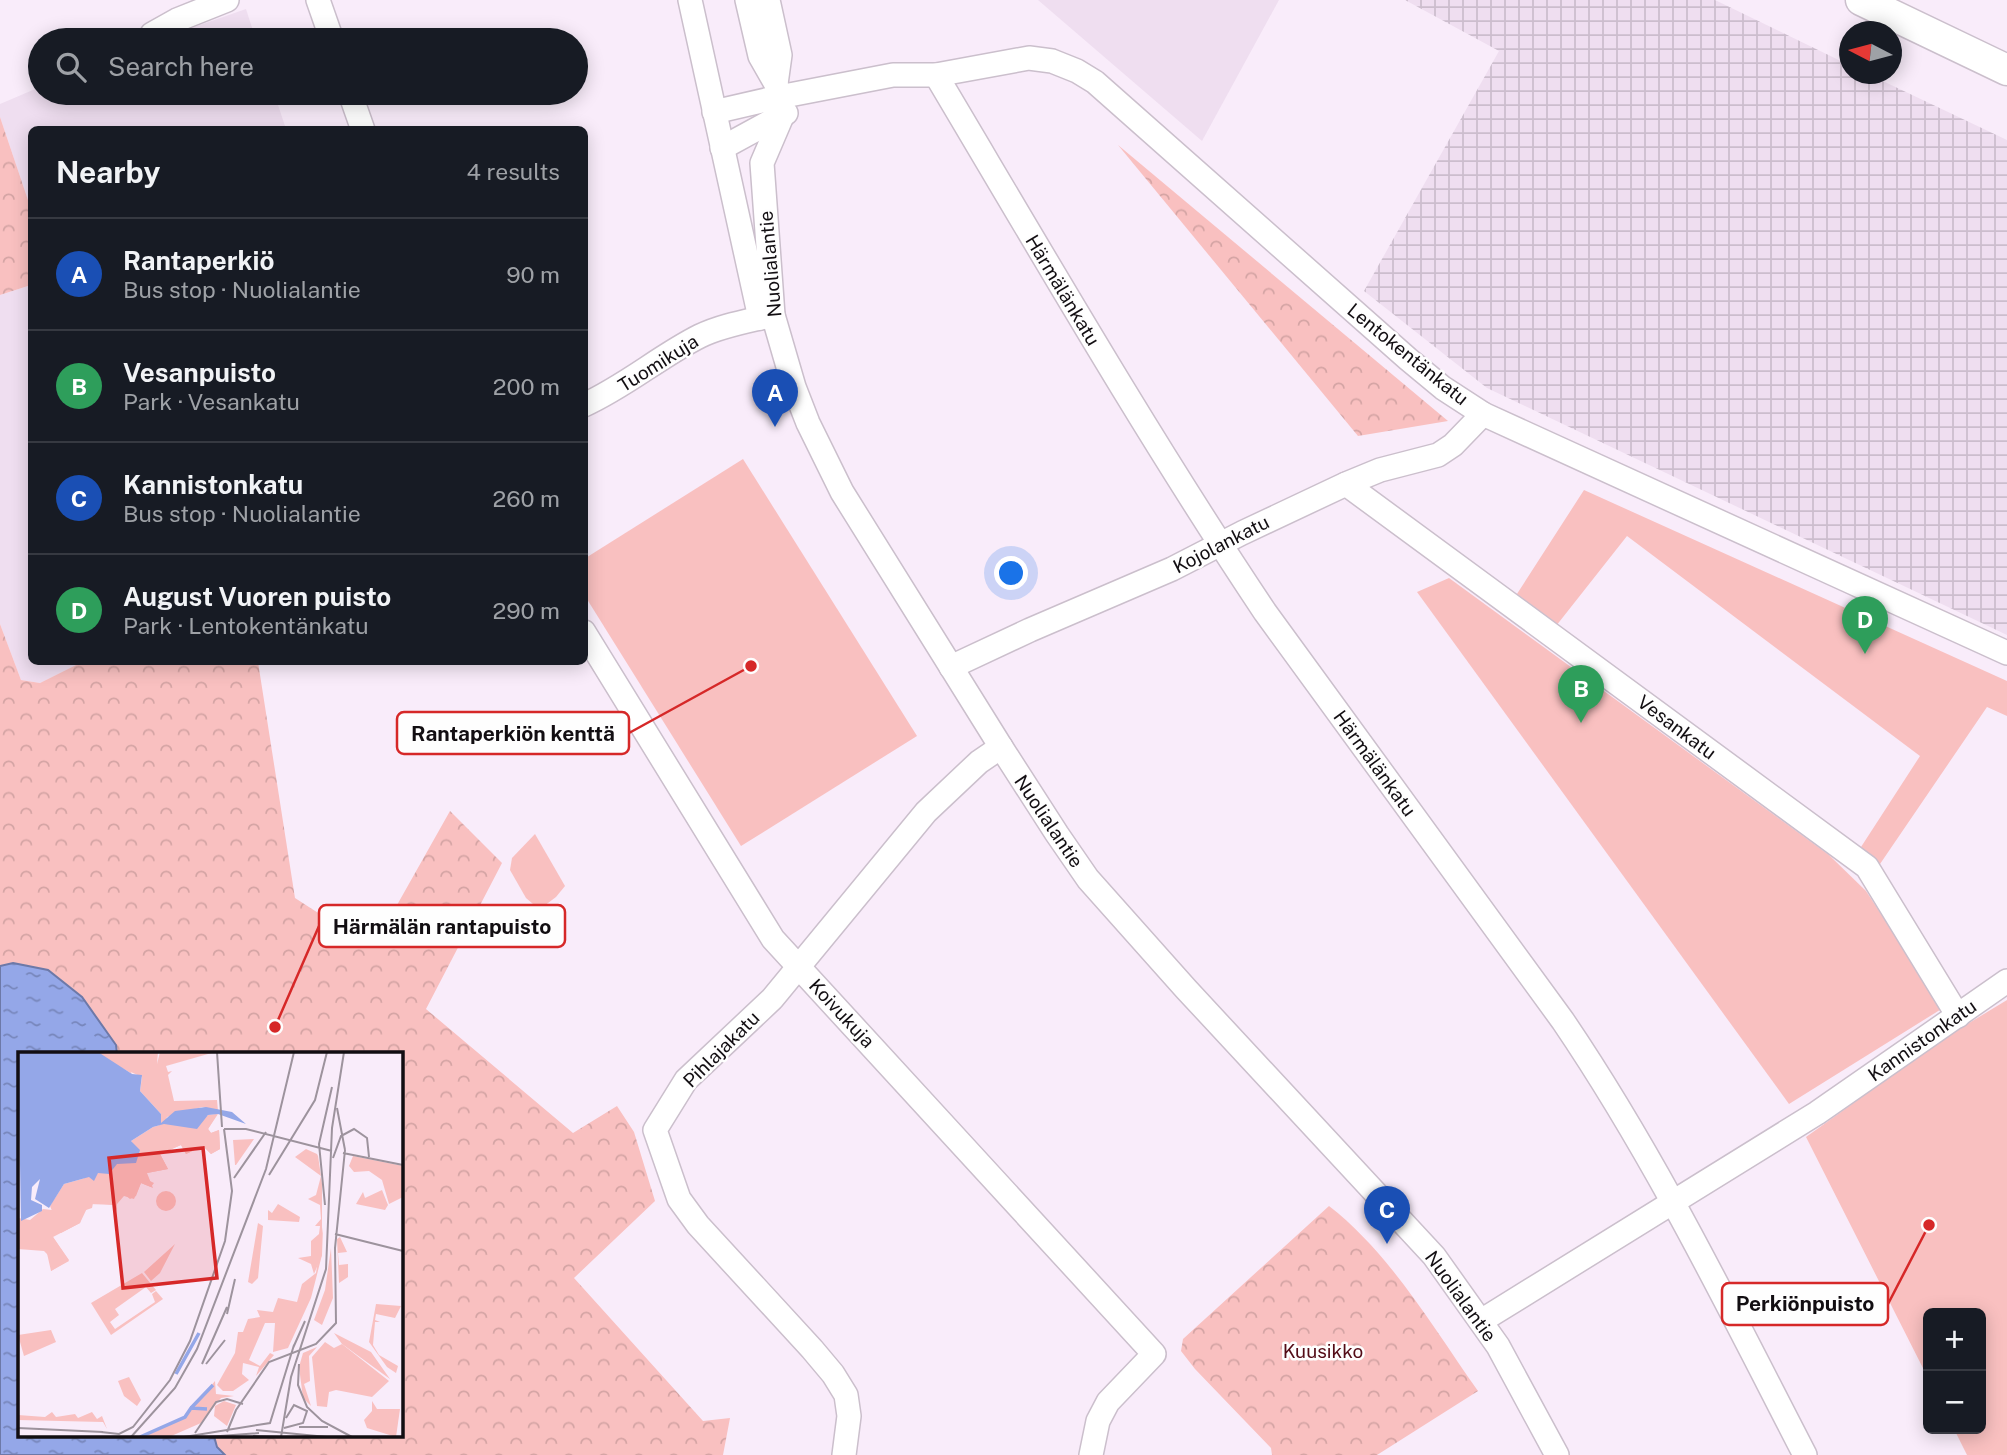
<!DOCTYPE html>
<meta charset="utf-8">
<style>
body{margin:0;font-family:"Public Sans",sans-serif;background:#20242c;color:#f1f3f6}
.controls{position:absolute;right:21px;bottom:21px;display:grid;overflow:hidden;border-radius:10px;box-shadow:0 4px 18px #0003}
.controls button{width:63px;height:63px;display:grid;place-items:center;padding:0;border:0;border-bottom:2px solid #363941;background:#171b24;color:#f1f3f6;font:35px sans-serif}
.compass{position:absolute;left:1839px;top:21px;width:63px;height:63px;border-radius:50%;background:#171b24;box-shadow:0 4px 18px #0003;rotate:276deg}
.you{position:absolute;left:1012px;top:574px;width:24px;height:24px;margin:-18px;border:5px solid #fff;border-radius:50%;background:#1a73e8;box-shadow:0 0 0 10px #1a73e833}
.badge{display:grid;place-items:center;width:46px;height:46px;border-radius:50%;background:#1a73e8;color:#fff;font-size:23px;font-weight:700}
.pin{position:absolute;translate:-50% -58px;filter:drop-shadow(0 2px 4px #0008)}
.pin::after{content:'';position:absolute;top:37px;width:24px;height:21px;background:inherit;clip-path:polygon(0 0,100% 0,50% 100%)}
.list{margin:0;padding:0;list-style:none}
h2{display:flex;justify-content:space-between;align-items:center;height:91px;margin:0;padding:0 28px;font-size:30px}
h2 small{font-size:23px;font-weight:400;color:#9ea1a6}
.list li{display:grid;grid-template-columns:46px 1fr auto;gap:21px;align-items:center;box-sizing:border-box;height:112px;padding:0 28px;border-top:2px solid #363941}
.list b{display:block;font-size:26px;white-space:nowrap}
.list p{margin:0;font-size:23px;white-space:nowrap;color:#9ea1a6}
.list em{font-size:23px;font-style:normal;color:#9ea1a6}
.icon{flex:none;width:38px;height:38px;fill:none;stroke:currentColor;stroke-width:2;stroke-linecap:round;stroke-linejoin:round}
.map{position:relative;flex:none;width:2007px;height:1455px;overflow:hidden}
.search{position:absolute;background:#171b24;box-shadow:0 4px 18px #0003;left:28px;top:28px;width:560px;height:77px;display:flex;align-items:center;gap:18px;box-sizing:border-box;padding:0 24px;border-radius:38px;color:#9ea1a6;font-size:26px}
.panel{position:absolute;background:#171b24;box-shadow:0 4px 18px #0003;left:28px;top:126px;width:560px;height:539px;border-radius:10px}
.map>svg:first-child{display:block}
</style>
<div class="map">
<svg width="2007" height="1455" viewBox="0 0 2007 1455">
<defs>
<pattern id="industrial-grid" width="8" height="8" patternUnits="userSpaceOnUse" patternTransform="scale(1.75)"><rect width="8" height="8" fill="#efdef0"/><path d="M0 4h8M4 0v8" fill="none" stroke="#ccbdcd"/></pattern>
<pattern id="forest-crowns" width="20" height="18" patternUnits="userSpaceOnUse" patternTransform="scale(1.75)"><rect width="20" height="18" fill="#f9c0c0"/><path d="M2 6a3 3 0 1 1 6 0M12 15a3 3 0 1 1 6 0" fill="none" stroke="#d4a4a4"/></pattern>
<pattern id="water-ripples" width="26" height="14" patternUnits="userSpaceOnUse" patternTransform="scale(1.75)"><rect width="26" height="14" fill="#94a7e8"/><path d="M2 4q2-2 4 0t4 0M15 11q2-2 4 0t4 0" fill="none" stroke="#7786bb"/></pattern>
</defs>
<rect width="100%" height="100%" fill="#f9ecfa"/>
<g fill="#efdef0">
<path d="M1038,0H1279L1202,141Z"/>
<path d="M246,9L256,40H157Z"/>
<path d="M40,87V93H274L286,129L32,130L31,209L0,117V104Z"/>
<path d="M31,285L32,662H82L40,683L21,680L0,624V295Z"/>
</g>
<path fill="url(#industrial-grid)" d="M1405,0H1715L1849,65L1850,74H1868L2007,140V635L1487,388L1364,291L1499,51Z"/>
<g fill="#f9c0c0">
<path d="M743,459L917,736L741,846L585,596L584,559Z"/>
<path d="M1584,490L2007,681V716L1987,707L1880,864L1861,847L1920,756L1627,536L1556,626L1515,597Z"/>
<path d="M1449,578L1829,855L1866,891L1943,1008L1789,1104L1417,592Z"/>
<path d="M535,834L565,886L556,897L544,906L533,904L526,898L510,870L512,858Z"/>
<path d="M2007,1000V1455H1967L1954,1429H1981V1313H1928V1378L1806,1137L1946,1037Z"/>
</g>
<g fill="url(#forest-crowns)">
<path d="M0,117L31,209V285L0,295Z"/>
<path d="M1118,145L1448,421L1358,436Z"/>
<path d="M0,624L21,680L40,683L82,662H258L295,898L343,929L388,921L450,811L502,863L426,1009L573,1133L617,1106L634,1132L655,1201L574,1278L703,1421L730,1418L723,1455H225L217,1447L214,1436H401V1054H117L116,1045C87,1004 58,956 0,966Z"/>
<path d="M1329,1206C1390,1253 1434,1329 1478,1391L1377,1455H1272L1271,1448L1195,1369L1181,1351L1183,1339Z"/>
</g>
<path fill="url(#water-ripples)" stroke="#6d79a8" stroke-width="2" d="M13,963L48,970L82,997L116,1045L117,1054H19V1436H214L217,1447L225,1455H0V966Z"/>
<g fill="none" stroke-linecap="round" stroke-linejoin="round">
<g stroke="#cbbfcc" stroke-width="26">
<g id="minor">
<path d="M318,0L332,40"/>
<path d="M690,0L760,318"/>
<path d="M747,0L760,56L776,84L783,114L762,163L773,315L794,387L808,423L842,492L1001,747L1057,834L1088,879L1186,989L1434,1256L1498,1346L1557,1455"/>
<path d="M768,0L780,55L776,84"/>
<path d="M152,34L177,20L227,0"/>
<path d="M936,75C1043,255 1148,437 1265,612L1563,1021C1656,1158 1729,1308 1805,1455"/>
<path d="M350,93L363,130"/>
<path d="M714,112L779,97L893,75H936L1029,58L1052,61L1077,71L1095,82L1408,359L1443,388L1483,414L2007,653"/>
<path d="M722,148L786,113"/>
<path d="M584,405C626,386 660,356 700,336C723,325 749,321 773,315"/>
<path d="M1346,484L1867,867L1958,1016"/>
<path d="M584,632L773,939L1154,1354L1108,1402L1098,1421L1091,1455"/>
<path d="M951,667L1030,630L1172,569L1242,533L1346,484L1380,470L1438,455L1453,445L1483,414"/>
<path d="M1481,1321L1817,1113L2007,981"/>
<path d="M844,1455L849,1416L846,1395L833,1374L812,1349L698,1225L679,1199L655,1130L686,1080L772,999L926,812L979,762L1001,747"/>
</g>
</g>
<g stroke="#cbbfcc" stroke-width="33">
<path id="major" d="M1861,0L2007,70"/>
</g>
<use href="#minor" stroke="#fff" stroke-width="23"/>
<use href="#major" stroke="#fff" stroke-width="30"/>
</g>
<g text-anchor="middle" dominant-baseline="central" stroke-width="5" stroke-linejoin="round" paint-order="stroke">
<g font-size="19" fill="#120e12" stroke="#fefefe">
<text transform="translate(770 264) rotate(-95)">Nuolialantie</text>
<text transform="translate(1063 290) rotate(59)">Härmälänkatu</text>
<text transform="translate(1408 354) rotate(39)">Lentokentänkatu</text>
<text transform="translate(658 363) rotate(-32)">Tuomikuja</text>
<text transform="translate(1221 544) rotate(-27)">Kojolankatu</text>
<text transform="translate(1677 727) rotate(37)">Vesankatu</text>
<text transform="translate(1375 763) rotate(54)">Härmälänkatu</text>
<text transform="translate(1049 821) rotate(56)">Nuolialantie</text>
<text transform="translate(842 1013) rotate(47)">Koivukuja</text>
<text transform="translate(1922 1040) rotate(-35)">Kannistonkatu</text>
<text transform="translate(721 1049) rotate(-45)">Pihlajakatu</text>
<text transform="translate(1461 1296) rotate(54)">Nuolialantie</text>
</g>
<g font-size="19" fill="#530b16" stroke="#fefefe">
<text x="1323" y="1351">Kuusikko</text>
</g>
</g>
<g transform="translate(18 1052)">
<rect width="385" height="385" fill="#f9ecfa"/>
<path d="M80,0H140L139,12L142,0H197L148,14L150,20L154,19L150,23L156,49L199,48L200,59L184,55L149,65L146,72L200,62L190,77L193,81L201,78L202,97L193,102L185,94L168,102L163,93L142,102L150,117L129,121L135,136L123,131L116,147L106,144L99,152V160L97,153L75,151L74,156L65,159L62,171L35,185L51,209L33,219L28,197H0V166L12,168L25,157L34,158V149L143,72V62L122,39L124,25L86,8ZM236,87L218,113H217L215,88ZM288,97L299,102L300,104L303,124L304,132V203L296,222L293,212L280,206L293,204V189L301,182L302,174H297L303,167L302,153L290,147L298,143L303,124L277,105ZM364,138L370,153L367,158L338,152L345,140L347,146ZM138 149a10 10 0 1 1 20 0a10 10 0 1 1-20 0ZM260,152L282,165L281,170L250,168V158L254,161ZM157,192L142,221L133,229L126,220ZM124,221L138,238L133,241L128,235L97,257L101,263L92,270L97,277L137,250L134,242L138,239L145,247L93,283L73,251ZM358,252L383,254L377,266L358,262L357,268L362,270H357L355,293L361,303L380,314L378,321L369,315L351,290ZM33,278L38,290L6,304L0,283ZM316,281L353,300L372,327L324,292ZM354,349L359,357H382L378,385L349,376L346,368L354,359Z" fill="#f9c0c0"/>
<path d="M80,0L103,15L105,8L99,7L98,0H106L123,18L117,20L108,4L103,3L114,22ZM199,62L190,77L193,81L201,78L202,97L193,102L185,94L168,102L163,93L142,102L150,117L129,121L128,127L136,131L133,135L123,131L118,144L112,147L106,142L98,153L71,152L62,171L43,181L32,154L46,132L71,125L76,129L99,112L118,111L123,104L113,89L135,75L146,72L179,77L190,63ZM335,104L385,114V145L371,152L364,128L351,119L336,120L331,114ZM240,171L245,174L240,226L234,232L230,230ZM305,175L304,203L293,246L270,296L255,300L257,271H247L231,308L242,314L252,301L256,303L238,324L241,315L225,311L224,322L231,328L215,339H205L199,333L217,301L220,280H225L230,267L242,265L239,258L255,260L260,246L279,250L284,232L298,221ZM35,185L51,208L33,219V206L26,199L0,197V191ZM322,185L329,200L320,201L321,213L330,212V225L321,231L319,187ZM313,196L315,246L304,273L296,268L307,238ZM307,290L316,296L324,292L371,329L354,345L318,338L311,340L309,355L299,354L294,305ZM299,295L291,304L292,329L286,332L293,354L285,346L281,315L285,301ZM111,325L123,348L119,354L106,344L100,329ZM197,329L198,342L216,344L203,346L183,371L151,385H121L167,364ZM206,349L218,353L209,374L196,364L197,354ZM34,360L38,365L57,362L60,366L74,360L79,367L84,364L89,377L85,370L0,368V363L27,365Z" fill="#f9c0c0"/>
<path d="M0,0H80L114,22L124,23L122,39L143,62V71L157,59L188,55L214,60L228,72L200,62L190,63L179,77L146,72L135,75L113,89L122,98L118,111L99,112L91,122L80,121L76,129L71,125L46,132L31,156L17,147L22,127L14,135L13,148L24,153V159L3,169Z" fill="#94a7e8"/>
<path fill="none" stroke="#94a7e8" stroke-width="3.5" d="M158,322L181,281M173,356L195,333M122,385L167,365L173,356L189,357"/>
<path fill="none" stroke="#9d939d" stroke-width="2" d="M199,0L204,75M319,56L327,98M206,77H228L314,99M325,101L385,113M315,106L323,84L336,77L349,86L351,105M251,123L297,48L309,0M216,126L248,80M307,153L301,92L314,35M317,182L385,199M209,262L217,227M275,296L287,269M184,312L209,255M188,312L207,288M281,312L280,333L289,355L304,369L334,385M281,375H310M0,376L85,380M266,376L285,371L289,359L276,353L268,366M238,378L309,385M83,380L101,382L115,375L152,328L172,289L207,189L214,139L206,77M209,380L218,358L251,310L298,292L318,271L317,196L327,98M177,381L198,350L209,347L225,352M235,384L260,385M113,385L157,336L179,297L248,117L276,0M166,385L252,371L276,293M189,385L241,381M263,385L273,325L308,217L314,76L326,0"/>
<path fill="#d62828" fill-opacity="0.15" stroke="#d62828" stroke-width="3.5" d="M185,96L199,226L105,236L91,106Z"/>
<rect width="385" height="385" fill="none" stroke="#120e12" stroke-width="3.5"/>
</g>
<path fill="none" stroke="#d62828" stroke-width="2.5" d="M751 666L629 733M275 1027L319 926M1929 1225L1888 1304"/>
<g fill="#d62828" stroke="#fefefe" stroke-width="2.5">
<circle cx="751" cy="666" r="7"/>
<circle cx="275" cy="1027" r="7"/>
<circle cx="1929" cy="1225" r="7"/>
</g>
<g fill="#fefefe" stroke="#d62828" stroke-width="2.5">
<rect x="397" y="712" width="232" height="42" rx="7"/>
<rect x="319" y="905" width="246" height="42" rx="7"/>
<rect x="1722" y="1283" width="166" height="42" rx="7"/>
</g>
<g font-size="21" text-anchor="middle" font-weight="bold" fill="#120e12">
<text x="513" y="741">Rantaperkiön kenttä</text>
<text x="442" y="934">Härmälän rantapuisto</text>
<text x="1805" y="1311">Perkiönpuisto</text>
</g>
</svg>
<div class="controls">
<button>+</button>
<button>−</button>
</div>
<svg class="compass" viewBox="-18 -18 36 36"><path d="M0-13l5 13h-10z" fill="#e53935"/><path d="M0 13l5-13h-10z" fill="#9ea1a6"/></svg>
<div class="you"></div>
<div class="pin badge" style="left:775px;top:427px;background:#1a4fb4">A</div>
<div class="pin badge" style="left:1581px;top:723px;background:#2e9e5b">B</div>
<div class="pin badge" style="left:1387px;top:1244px;background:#1a4fb4">C</div>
<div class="pin badge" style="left:1865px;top:654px;background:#2e9e5b">D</div>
<div class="search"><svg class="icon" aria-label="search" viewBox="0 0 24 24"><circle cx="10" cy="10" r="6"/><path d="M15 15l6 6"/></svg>Search here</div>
<section class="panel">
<h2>Nearby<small>4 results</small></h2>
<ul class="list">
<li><span class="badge" style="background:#1a4fb4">A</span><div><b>Rantaperkiö</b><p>Bus stop · Nuolialantie</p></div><em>90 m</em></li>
<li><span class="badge" style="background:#2e9e5b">B</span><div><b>Vesanpuisto</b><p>Park · Vesankatu</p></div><em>200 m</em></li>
<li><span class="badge" style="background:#1a4fb4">C</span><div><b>Kannistonkatu</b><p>Bus stop · Nuolialantie</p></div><em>260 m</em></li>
<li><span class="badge" style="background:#2e9e5b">D</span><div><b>August Vuoren puisto</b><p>Park · Lentokentänkatu</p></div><em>290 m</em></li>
</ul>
</section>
</div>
